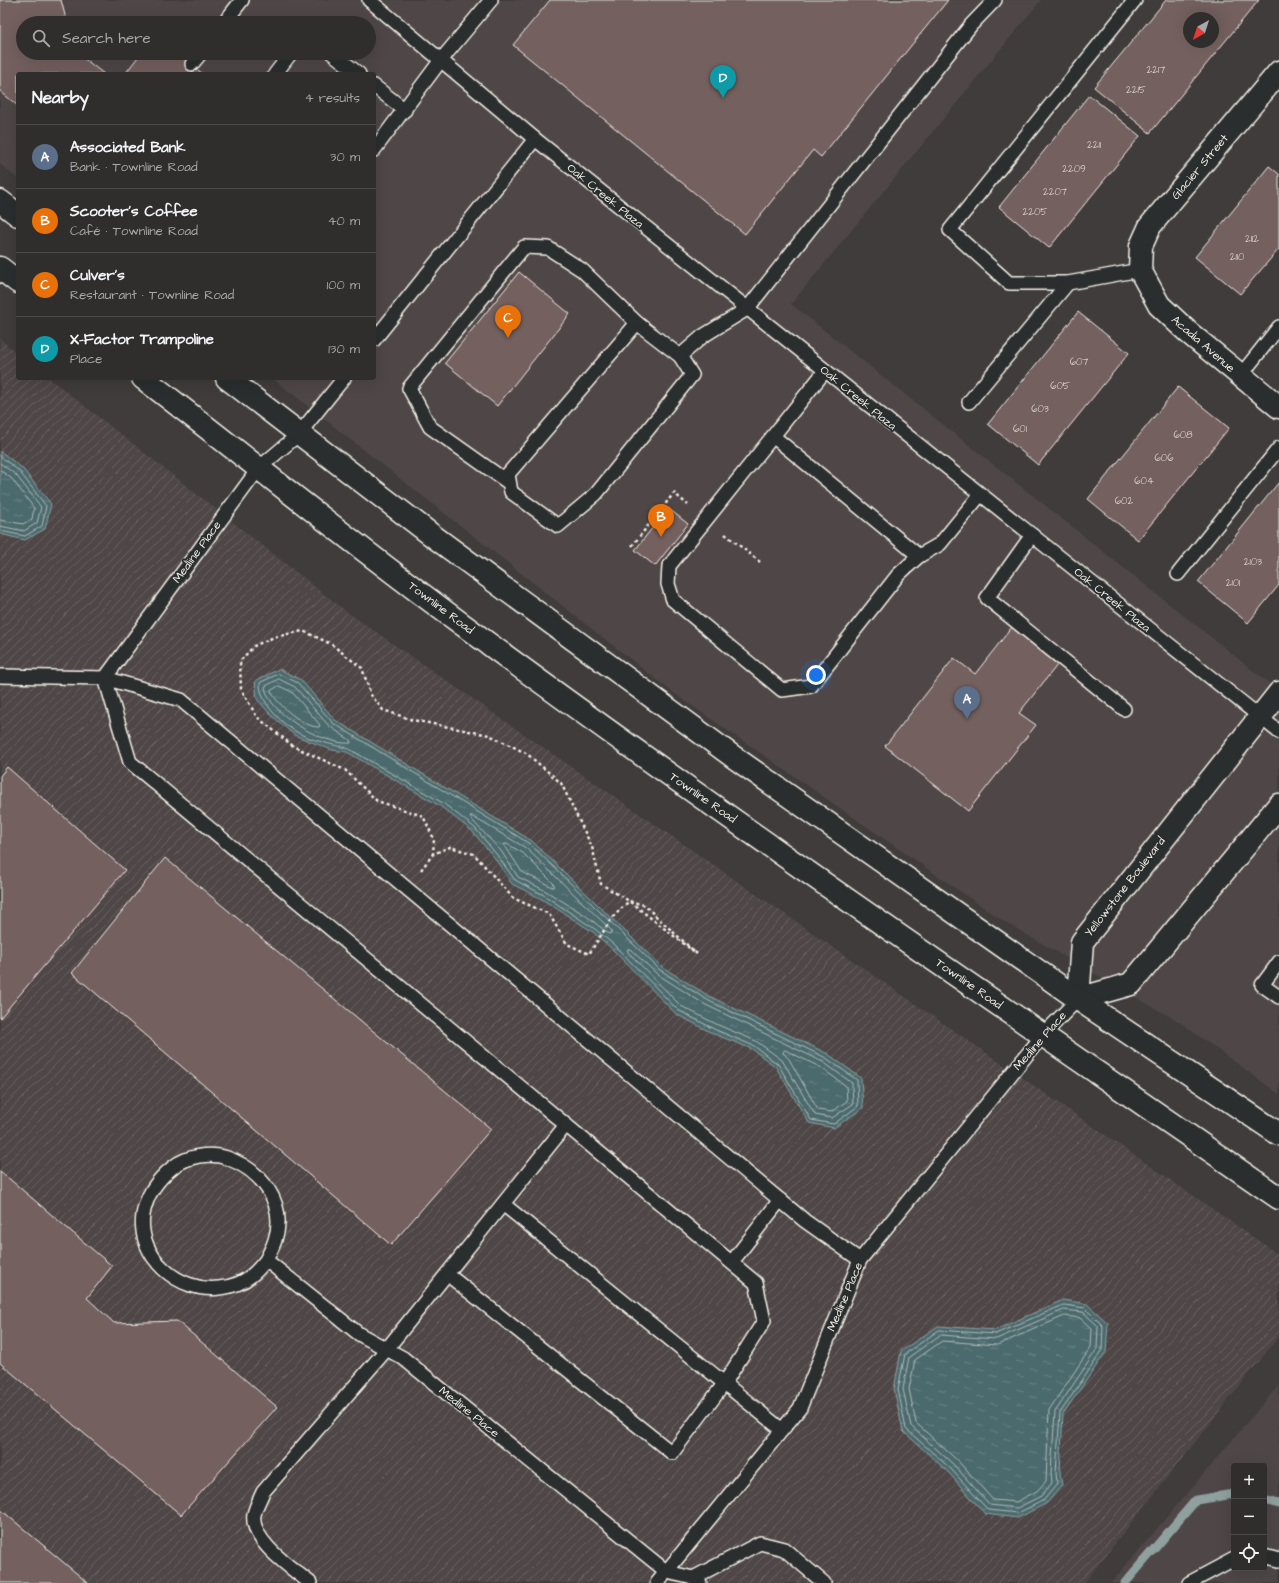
<!DOCTYPE html>
<meta charset="utf-8">
<style>
body{margin:0;font-family:"Architects Daughter",sans-serif;background:#383535;color:#f1f3f6}
.controls{position:absolute;right:12px;bottom:12px;display:grid;overflow:hidden;border-radius:4px;box-shadow:0 4px 16px #0002}
.controls button{width:36px;height:36px;display:grid;place-items:center;padding:0;border:0;border-bottom:1px solid #4b4949;background:#302d2d;color:#f1f3f6;font:20px sans-serif}
.compass{position:absolute;left:1183px;top:12px;width:36px;height:36px;border-radius:50%;background:#302d2d;box-shadow:0 4px 16px #0002;rotate:219deg}
.you{position:absolute;left:816px;top:675px;width:14px;height:14px;margin:-10px;border:3px solid #fff;border-radius:50%;background:#1a73e8;box-shadow:0 0 0 6px #1a73e833}
.badge{display:grid;place-items:center;width:26px;height:26px;border-radius:50%;background:#ea580c;color:#fff;font-size:13px;font-weight:700}
.pin{position:absolute;translate:-50% -33px;filter:drop-shadow(0 1px 2px #0008)}
.pin::after{content:'';position:absolute;top:21px;width:14px;height:12px;background:inherit;clip-path:polygon(0 0,100% 0,50% 100%)}
.list{margin:0;padding:0;list-style:none}
h2{display:flex;justify-content:space-between;align-items:center;height:52px;margin:0;padding:0 16px;font-size:17px}
h2 small{font-size:13px;font-weight:400;color:#a8a8aa}
.list li{display:grid;grid-template-columns:26px 1fr auto;gap:12px;align-items:center;box-sizing:border-box;height:64px;padding:0 16px;border-top:1px solid #4b4949}
.list b{display:block;font-size:15px;white-space:nowrap}
.list p{margin:0;font-size:13px;white-space:nowrap;color:#a8a8aa}
.list em{font-size:13px;font-style:normal;color:#a8a8aa}
.icon{flex:none;width:22px;height:22px;fill:none;stroke:currentColor;stroke-width:2;stroke-linecap:round;stroke-linejoin:round}
.map{position:relative;flex:none;width:1279px;height:1583px;overflow:hidden}
.search{position:absolute;background:#302d2d;box-shadow:0 4px 16px #0002;left:16px;top:16px;width:360px;height:44px;display:flex;align-items:center;gap:10px;box-sizing:border-box;padding:0 14px;border-radius:22px;color:#a8a8aa;font-size:15px}
.panel{position:absolute;background:#302d2d;box-shadow:0 4px 16px #0002;left:16px;top:72px;width:360px;height:308px;border-radius:4px}
.map>svg:first-child{display:block}
</style>
<div class="map">
<svg width="1279" height="1583" viewBox="0 0 1279 1583">
<defs>
<pattern id="industrial-furrows" width="10" height="10" patternUnits="userSpaceOnUse"><rect width="10" height="10" fill="#4f4746"/><path d="M-1 1l2-2M0 10L10 0M9 11l2-2" fill="none" stroke="#696261"/></pattern>
<pattern id="water-ripples" width="26" height="14" patternUnits="userSpaceOnUse"><rect width="26" height="14" fill="#4c6a6e"/><path d="M2 4q2-2 4 0t4 0M15 11q2-2 4 0t4 0" fill="none" stroke="#668083"/></pattern>
</defs>
<rect width="100%" height="100%" fill="#403c3c"/>
<filter id="ink" filterUnits="userSpaceOnUse"><feTurbulence type="fractalNoise" baseFrequency=".025" numOctaves="2"/><feDisplacementMap in="SourceGraphic" scale="8" xChannelSelector="R" yChannelSelector="G"/><feConvolveMatrix kernelMatrix="1 2 1 2 8 2 1 2 1" color-interpolation-filters="sRGB"/></filter>
<g filter="url(#ink)">
<g fill="#4f4746" fill-rule="evenodd">
<path d="M0,0H1041L791,304L1279,691V1094L1181,1023L1006,923L675,694L272,378H374V74H18V179L0,164ZM23,23H369V53H23Z"/>
<path d="M1279,1385V1583H1111ZM1234,1466H1264V1568H1234Z"/>
</g>
<path fill="url(#industrial-furrows)" d="M0,339L18,354V378H49L347,612L1279,1255V1336L1084,1583H0Z"/>
<g fill="url(#water-ripples)" stroke="#8fa09f">
<path d="M0,451L22,468L51,504L45,529L25,540L0,534Z"/>
<path d="M279,669L301,680L335,720L532,841L662,967L709,996L828,1054L861,1078L863,1108L834,1128L809,1123L776,1067L752,1049L714,1034L676,1014L610,947L593,932L540,898L512,884L494,857L472,831L440,806L347,752L332,750L294,735L270,714L257,699L255,681Z"/>
<path d="M1063,1300L1087,1304L1108,1323L1106,1352L1063,1414L1060,1473L1062,1485L1047,1503L1018,1518L985,1514L948,1472L903,1431L894,1389L901,1351L938,1326L995,1330Z"/>
</g>
<g fill="none" stroke-linecap="round" stroke-linejoin="round">
<g stroke="#b1bbb7" stroke-width="1">
<path d="M0,456L19,471L46,506L42,526L25,536L0,531"/>
<path d="M0,463L16,475L41,507L37,523L24,531L0,526"/>
<path d="M0,470L12,479L34,508L32,519L23,524L0,520"/>
<path d="M279,674L298,683L333,723L530,844L660,970L707,1000L826,1058L857,1080L858,1106L834,1124L811,1120L778,1064L754,1046L716,1030L678,1010L613,944L595,929L542,894L515,880L497,855L475,828L443,803L349,749C332,744 311,741 295,731C280,722 259,701 260,683Z"/>
<path d="M279,679L295,687L329,726L350,740L351,743C325,746 268,714 265,687Z"/>
<path d="M279,686L292,692L320,725L319,727C305,728 276,704 271,691Z"/>
<path d="M471,816L526,848L606,925L612,931L611,933L609,934L585,915L544,890L518,877L501,851L471,819Z"/>
<path d="M505,844H507L523,853L554,884V887H552L522,872L505,846Z"/>
<path d="M628,949H630L657,974L704,1004L823,1062L852,1083L853,1104L832,1118L815,1115L782,1060L756,1041L718,1025L681,1006L628,952Z"/>
<path d="M785,1050L820,1067L846,1086L847,1101L831,1112L818,1110L789,1059L783,1053Z"/>
<path d="M1064,1305L1085,1308L1103,1326L1102,1351L1060,1413L1056,1473L1057,1484L1044,1500L1018,1513L988,1510L951,1469L906,1429L898,1389L905,1354L939,1330L995,1334Z"/>
<path d="M1064,1310L1083,1312L1098,1326L1097,1349L1055,1412L1051,1472L1052,1483L1041,1496L1017,1508L990,1505L954,1465L911,1426L903,1389L909,1357L940,1335L996,1339Z"/>
<path d="M1065,1316L1080,1318L1092,1329L1091,1347L1049,1410L1046,1481L1037,1491L1016,1502L993,1500L958,1461L916,1423L909,1389L915,1360L942,1341L997,1345Z"/>
</g>
<g stroke="#8fa09f" stroke-width="9">
<path d="M1264,1500L1279,1504"/>
<path d="M1125,1583L1196,1500L1234,1494"/>
</g>
</g>
<g fill="#73605e" stroke="#f4f1e8" fill-rule="evenodd">
<path d="M0,0H61L67,23H23V53H77L104,74H18V106L0,91Z"/>
<path d="M550,0H948L821,157L813,150L745,234L513,45Z"/>
<path d="M1166,0H1259L1150,133L1094,87ZM1189,18H1213V42H1189Z"/>
<path d="M141,53H177L203,74H125Z"/>
<path d="M1089,95L1140,136L1049,248L999,207Z"/>
<path d="M1269,166L1279,174V249L1240,294L1195,257Z"/>
<path d="M519,272L570,314L497,406L445,363Z"/>
<path d="M1078,312L1129,353L1038,465L988,424Z"/>
<path d="M1178,387L1229,428L1138,540L1088,499Z"/>
<path d="M1279,482V585L1248,623L1198,582Z"/>
<path d="M668,508L688,524L655,566L635,550Z"/>
<path d="M1012,627L1058,664L1019,713L1036,725L968,811L885,746L954,658L975,674Z"/>
<path d="M7,767L125,870L0,1018V776Z"/>
<path d="M165,858L491,1129L391,1245L72,973Z"/>
<path d="M0,1171L112,1266L87,1298L114,1323L177,1321L277,1407L181,1515L0,1363Z"/>
<path d="M0,1509L88,1583H0Z"/>
</g>
<g fill="none" stroke-linecap="round" stroke-linejoin="round">
<g stroke="#f4f1e8" stroke-width="16">
<g id="lane">
<path d="M369,0L535,139L1279,732"/>
<path d="M1135,0L950,230L1009,283H1068L1140,270"/>
<path d="M224,23L242,0"/>
<path d="M332,53L359,74"/>
<path d="M192,64L201,53"/>
<path d="M275,74L291,53"/>
<path d="M374,86L405,110"/>
<path d="M374,150L441,60L491,0"/>
<path d="M637,323L680,356L692,375L596,494L558,526L511,492L508,474Z"/>
<path d="M374,340L535,139"/>
<path d="M680,356L703,336L747,309L971,25L995,0"/>
<path d="M825,371L669,566L668,584L673,600L782,690L811,686L898,575L919,556L940,544L980,495"/>
<path d="M1241,375L1279,327"/>
<path d="M969,402L1068,283"/>
<path d="M774,437L919,556"/>
<path d="M509,483L430,427L409,388L524,247L548,248L582,270L637,323"/>
<path d="M1032,535L987,598L1124,709"/>
<path d="M1178,574L1279,448"/>
<path d="M0,676L105,678L181,700L805,1221L860,1260"/>
<path d="M105,678L130,762L566,1125L386,1350L263,1492C260,1499 255,1508 254,1515C250,1541 292,1568 310,1583"/>
<path d="M105,678L259,468L299,434L344,378"/>
<path d="M1279,962L1262,985L1279,997"/>
<path d="M503,1204L782,1430"/>
<path d="M266,1260C269,1254 273,1247 275,1240C287,1203 261,1170 227,1158C210,1152 187,1156 173,1167C158,1179 146,1195 143,1215C137,1257 179,1293 219,1288C230,1287 243,1283 252,1275C257,1271 262,1265 266,1260L359,1334L403,1358L667,1572L693,1578L700,1583"/>
<path d="M732,1262L780,1200"/>
<path d="M447,1274L672,1453L724,1384L764,1321L756,1283L566,1125"/>
<path d="M1264,1556L1279,1560"/>
<path d="M693,1578L760,1543L784,1549L824,1583"/>
<path d="M657,1583L800,1408L860,1260L1043,1035L1078,999"/>
<path d="M1189,1583L1234,1559"/>
</g>
</g>
<g stroke="#f4f1e8" stroke-width="25">
<g id="street">
<path d="M1279,72L1150,226L1141,246L1140,270L1159,305L1189,333L1279,407"/>
<path d="M1279,693L1082,942L1078,999L1131,984L1279,805"/>
</g>
</g>
<g stroke="#f4f1e8" stroke-width="25">
<g id="primary">
<path d="M0,201L18,215"/>
<path d="M0,268L18,282"/>
<path d="M143,378C247,458 349,541 455,619C725,819 1003,1007 1279,1198"/>
<path d="M227,378L433,536L735,758L1078,999L1279,1134"/>
</g>
</g>
<g stroke="#f4f1e8" stroke-width="2.5" stroke-dasharray="3 3" stroke-linecap="butt">
<path d="M725,534L760,562"/>
<path d="M632,546L674,493L688,505"/>
<path d="M421,870L433,854"/>
<path d="M697,954L644,905L629,901L612,918L589,954L567,944L549,914L513,898L474,854L450,847L433,854L434,839L423,816L377,801L345,770L293,746L257,717L241,689L240,661L254,646L274,637L303,631L331,644L362,668L371,695L383,710L413,720L489,735L526,753L561,783L592,847L601,884L629,901L697,954"/>
</g>
<use href="#lane" stroke="#2a2d2e" stroke-width="13"/>
<use href="#street" stroke="#2a2d2e" stroke-width="22"/>
<use href="#primary" stroke="#2a2d2e" stroke-width="22"/>
</g>
</g>
<g text-anchor="middle" dominant-baseline="central" stroke-width="3.5" stroke-linejoin="round" paint-order="stroke">
<g font-size="10" fill="#d4cdc6">
<text x="1156" y="70">2217</text>
<text x="1136" y="90">2215</text>
<text x="1094" y="145">2211</text>
<text x="1074" y="169">2209</text>
<text x="1055" y="192">2207</text>
<text x="1035" y="212">2205</text>
<text x="1252" y="239">2112</text>
<text x="1237" y="257">2110</text>
<text x="1079" y="362">607</text>
<text x="1060" y="386">605</text>
<text x="1040" y="409">603</text>
<text x="1020" y="429">601</text>
<text x="1183" y="435">608</text>
<text x="1164" y="458">606</text>
<text x="1144" y="481">604</text>
<text x="1124" y="501">602</text>
<text x="1253" y="562">2103</text>
<text x="1233" y="583">2101</text>
</g>
<g font-size="12" fill="#f4f1e8" stroke="#2a2d2e">
<text transform="translate(1200 167) rotate(-50)">Glacier Street</text>
<text transform="translate(605 196) rotate(39)">Oak Creek Plaza</text>
<text transform="translate(1203 344) rotate(41)">Acadia Avenue</text>
<text transform="translate(858 398) rotate(39)">Oak Creek Plaza</text>
<text transform="translate(197 552) rotate(-54)">Medline Place</text>
<text transform="translate(1112 600) rotate(39)">Oak Creek Plaza</text>
<text transform="translate(441 608) rotate(37)">Townline Road</text>
<text transform="translate(703 798) rotate(35)">Townline Road</text>
<text transform="translate(1125 887) rotate(-52)">Yellowstone Boulevard</text>
<text transform="translate(969 984) rotate(35)">Townline Road</text>
<text transform="translate(1040 1041) rotate(-49)">Medline Place</text>
<text transform="translate(845 1297) rotate(-67)">Medline Place</text>
<text transform="translate(469 1412) rotate(39)">Medline Place</text>
</g>
</g>
</svg>
<div class="controls">
<button>+</button>
<button>−</button>
<button><svg class="icon" aria-label="locate" viewBox="0 0 24 24"><circle cx="12" cy="12" r="6"/><path d="M12 2v4M12 18v4M2 12h4M18 12h4"/></svg></button>
</div>
<svg class="compass" viewBox="-18 -18 36 36"><path d="M0-13l5 13h-10z" fill="#e53935"/><path d="M0 13l5-13h-10z" fill="#a8a8aa"/></svg>
<div class="you"></div>
<div class="pin badge" style="left:967px;top:719px;background:#5c6f8a">A</div>
<div class="pin badge" style="left:661px;top:537px;background:#e8710a">B</div>
<div class="pin badge" style="left:508px;top:338px;background:#e8710a">C</div>
<div class="pin badge" style="left:723px;top:98px;background:#0f9aa8">D</div>
<div class="search"><svg class="icon" aria-label="search" viewBox="0 0 24 24"><circle cx="10" cy="10" r="6"/><path d="M15 15l6 6"/></svg>Search here</div>
<section class="panel">
<h2>Nearby<small>4 results</small></h2>
<ul class="list">
<li><span class="badge" style="background:#5c6f8a">A</span><div><b>Associated Bank</b><p>Bank · Townline Road</p></div><em>30 m</em></li>
<li><span class="badge" style="background:#e8710a">B</span><div><b>Scooter's Coffee</b><p>Café · Townline Road</p></div><em>40 m</em></li>
<li><span class="badge" style="background:#e8710a">C</span><div><b>Culver's</b><p>Restaurant · Townline Road</p></div><em>100 m</em></li>
<li><span class="badge" style="background:#0f9aa8">D</span><div><b>X-Factor Trampoline</b><p>Place</p></div><em>130 m</em></li>
</ul>
</section>
</div>
